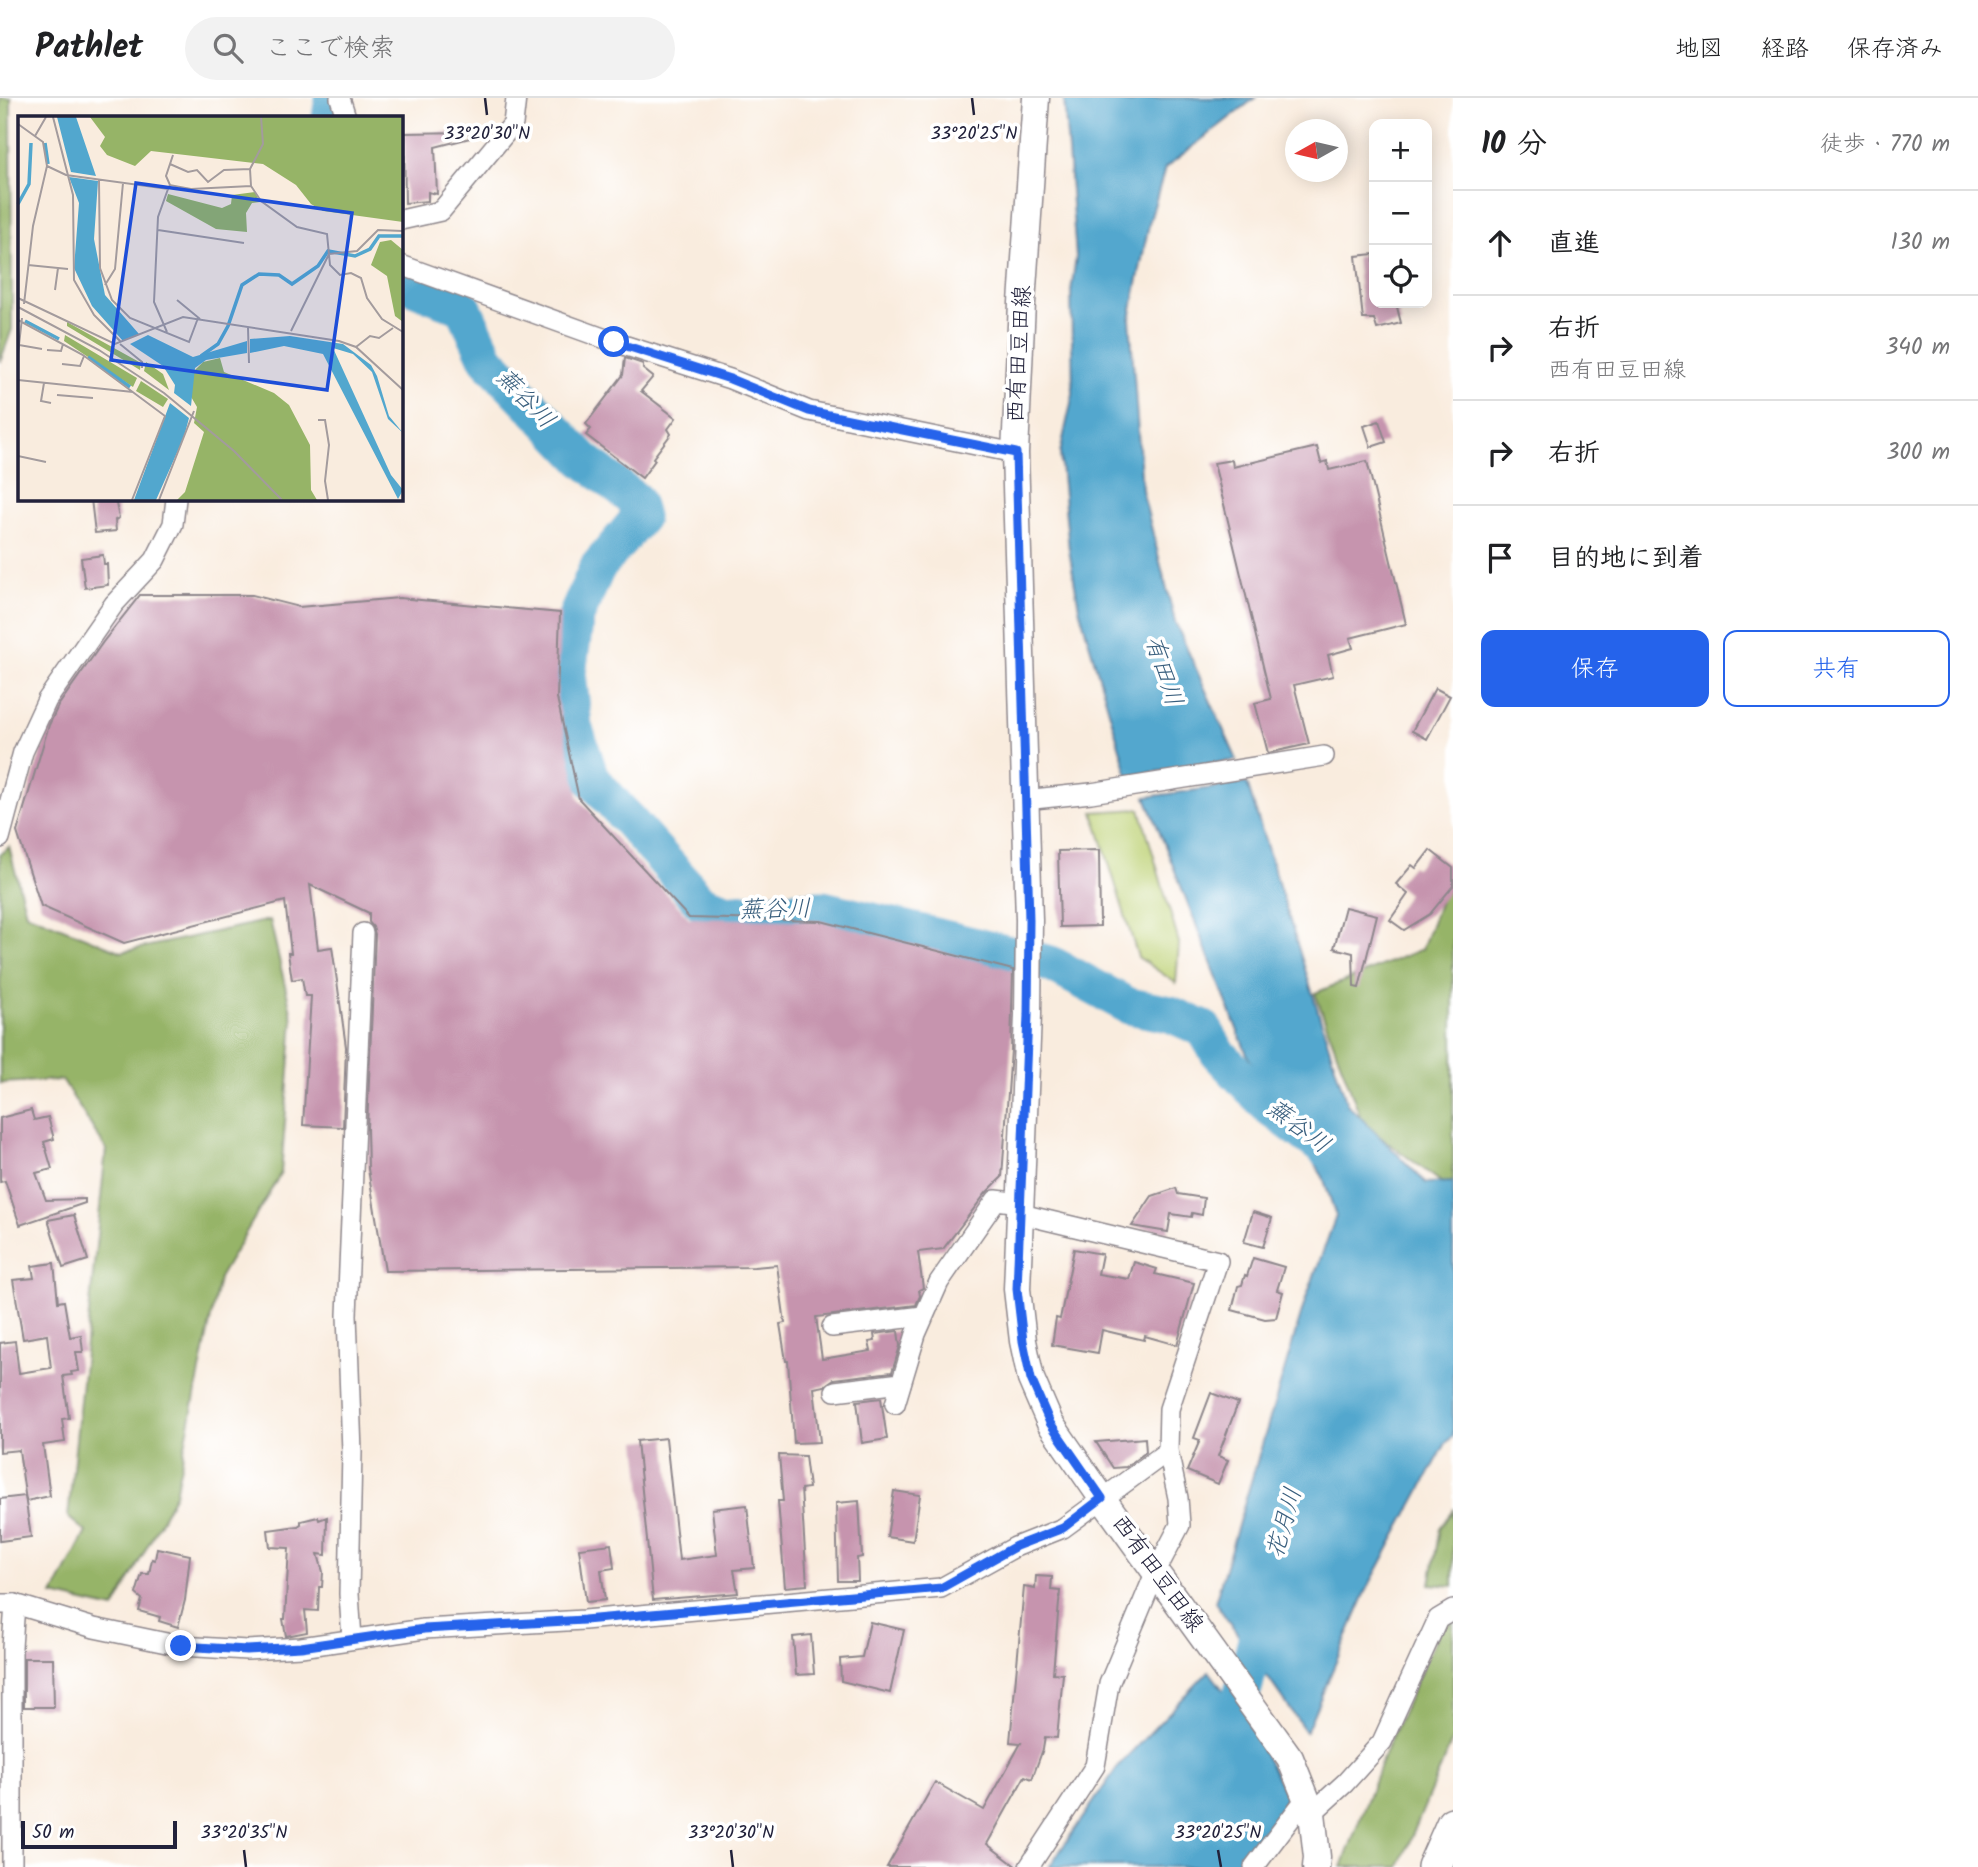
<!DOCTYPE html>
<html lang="ja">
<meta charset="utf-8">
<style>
body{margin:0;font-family:Kalam,"Klee One",sans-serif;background:#f2f2f2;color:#202124}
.controls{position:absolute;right:21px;top:21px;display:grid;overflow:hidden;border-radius:14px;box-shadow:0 4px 18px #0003}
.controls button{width:63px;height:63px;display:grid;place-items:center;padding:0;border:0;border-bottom:2px solid #e0e0e0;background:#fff;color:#202124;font:35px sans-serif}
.compass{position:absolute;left:1285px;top:21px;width:63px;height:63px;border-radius:50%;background:#fff;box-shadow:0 4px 18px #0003;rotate:262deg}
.scale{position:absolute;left:21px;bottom:18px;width:156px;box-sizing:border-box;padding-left:7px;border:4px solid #22223b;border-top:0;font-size:19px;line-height:24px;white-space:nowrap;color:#22223b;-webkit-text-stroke:5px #fff;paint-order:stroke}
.stop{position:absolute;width:21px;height:21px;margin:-16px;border:5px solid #2563eb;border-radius:50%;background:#fff}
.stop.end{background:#2563eb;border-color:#fff;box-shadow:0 2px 7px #0008}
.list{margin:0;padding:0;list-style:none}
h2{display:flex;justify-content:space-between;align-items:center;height:91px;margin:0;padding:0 28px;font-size:30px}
h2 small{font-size:23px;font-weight:400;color:#757577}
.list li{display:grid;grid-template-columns:46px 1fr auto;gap:21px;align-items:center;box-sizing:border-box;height:105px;padding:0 28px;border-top:2px solid #e0e0e0}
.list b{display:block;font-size:26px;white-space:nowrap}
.list p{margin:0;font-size:23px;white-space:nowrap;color:#757577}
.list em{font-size:23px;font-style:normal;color:#757577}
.actions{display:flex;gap:14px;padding:21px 28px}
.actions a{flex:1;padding:16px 0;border:2px solid #2563eb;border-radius:14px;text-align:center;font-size:24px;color:#2563eb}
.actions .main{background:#2563eb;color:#fff}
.icon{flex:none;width:38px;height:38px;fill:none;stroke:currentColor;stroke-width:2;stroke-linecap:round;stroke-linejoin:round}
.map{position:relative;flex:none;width:1453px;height:1769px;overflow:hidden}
header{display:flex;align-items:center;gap:42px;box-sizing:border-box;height:98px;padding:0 35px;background:#fff;border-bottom:2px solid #e0e0e0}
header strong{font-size:33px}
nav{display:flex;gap:38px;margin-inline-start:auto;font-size:24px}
.search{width:490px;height:63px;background:#f2f2f2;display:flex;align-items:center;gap:18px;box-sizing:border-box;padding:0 24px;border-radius:38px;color:#757577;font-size:26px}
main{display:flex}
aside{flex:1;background:#fff}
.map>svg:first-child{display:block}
</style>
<header>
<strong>Pathlet</strong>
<div class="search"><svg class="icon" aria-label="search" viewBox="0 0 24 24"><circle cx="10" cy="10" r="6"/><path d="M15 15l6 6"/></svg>ここで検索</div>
<nav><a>地図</a><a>経路</a><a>保存済み</a></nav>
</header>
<main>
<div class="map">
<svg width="1453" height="1769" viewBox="0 0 1453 1769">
<rect width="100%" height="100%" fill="#fff"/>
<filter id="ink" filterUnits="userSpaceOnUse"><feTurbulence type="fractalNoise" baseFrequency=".0143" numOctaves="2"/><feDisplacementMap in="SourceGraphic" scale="14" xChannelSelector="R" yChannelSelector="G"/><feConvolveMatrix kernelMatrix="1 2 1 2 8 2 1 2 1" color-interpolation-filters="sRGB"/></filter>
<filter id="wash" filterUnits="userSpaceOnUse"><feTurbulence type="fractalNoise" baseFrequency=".00686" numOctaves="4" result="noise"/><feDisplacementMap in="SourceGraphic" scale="28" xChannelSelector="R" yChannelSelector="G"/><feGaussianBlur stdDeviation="1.57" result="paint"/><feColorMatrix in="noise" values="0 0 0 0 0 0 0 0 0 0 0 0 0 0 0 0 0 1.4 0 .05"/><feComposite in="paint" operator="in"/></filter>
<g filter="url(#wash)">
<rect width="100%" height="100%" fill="#f9ecde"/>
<path fill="#bed276" stroke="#707a58" stroke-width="2" d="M1140,711L1179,845L1176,885L1138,859L1093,714Z"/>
<g fill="#96b467" stroke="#5c6b51" stroke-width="2">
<path d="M0,0H11L12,231L0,264Z"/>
<path d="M9,749L26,815L122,854L270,822L293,922L281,1075L219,1180L175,1396L114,1511L53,1497L86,1434L68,1419L106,1051L62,982L0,985V756Z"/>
<path d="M1453,768V1093L1363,1026L1315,895L1422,851Z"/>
<path d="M1453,1412V1488L1430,1486L1440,1430Z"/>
<path d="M1453,1522V1640L1399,1769H1342L1385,1654L1441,1528Z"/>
</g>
<g fill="#52a7ce" stroke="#3a6484" stroke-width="2">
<path d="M1064,0H1111L1132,5L1137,0H1255L1165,70L1149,126L1130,221L1142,392L1175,524L1237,662L1128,678L1079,510L1069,452L1060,355L1073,296L1071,193L1076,159Z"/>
<path d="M1247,685L1347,1006L1426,1085L1453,1084V1338L1446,1345L1368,1489L1306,1634L1215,1504L1306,1200L1336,1118L1323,1079L1248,959L1146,699Z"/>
<path d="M1209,1573L1249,1627L1287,1699L1271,1727L1239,1769H1049L1119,1667Z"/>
</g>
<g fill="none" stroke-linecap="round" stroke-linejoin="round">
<g stroke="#52a7ce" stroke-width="37">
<path d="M330,19L333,0"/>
<path d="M401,184L464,210L487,261L583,361L635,402L640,419L597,470L576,519L568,575L574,628L591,680L702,805L729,814L823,811L1051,866L1129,908L1170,916L1204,931L1218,955L1269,1009L1329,1054"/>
<path d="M1229,1627L1245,1587L1264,1508"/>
</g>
</g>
<g id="blocks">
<g fill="#c694ae">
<path d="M469,34L470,40L435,49L437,96L428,94V103L405,105L404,35Z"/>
<path d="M1374,156V205H1396L1401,225L1377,231L1374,221H1363L1356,158Z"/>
<path d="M625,260L643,266V271L653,279L641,293L676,320L668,331L671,336L653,360L655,362L642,380L586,337L591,331L586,326L623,277Z"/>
<path d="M1379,323L1386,344L1371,349L1364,328Z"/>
<path d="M1317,349L1321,365L1327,363L1329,372L1367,363L1406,526L1350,540L1353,550L1328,557L1333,578L1294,587L1309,646L1268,655L1255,605L1271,601L1214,365L1232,362L1233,369Z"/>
<path d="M91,401H115L119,420L115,422L116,433L95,435Z"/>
<path d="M103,457L104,466H107L108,487L85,490L81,460Z"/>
<path d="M140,497H252L299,509L399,500L560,515L557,600L579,701L689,820L821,823L1013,872L1011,952L1002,1079L986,1095L943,1151L918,1154L923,1190L919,1192L920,1198L916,1207L816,1219L822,1261L871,1253L869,1244L875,1243L874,1236L898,1233L900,1248L892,1274L834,1281L824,1288L814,1290L820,1344L794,1345L788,1263H786L780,1226L785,1225L777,1167L754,1169L385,1173L368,1071L367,1030L375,836L373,829L369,824V815L310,787L318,851L332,849L337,883L346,949L343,1029L303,1027L311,898H305L302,880L292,882L288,855H291L285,803L124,845L41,808L17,734L49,627L58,608L103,544Z"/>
<path d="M1435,590L1450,598L1427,641L1412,633Z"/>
<path d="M1099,752L1100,828L1060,829L1058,753Z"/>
<path d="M1430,752L1453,770V788L1430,816L1404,832L1390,822L1408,796L1396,786L1412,767L1416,770Z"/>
<path d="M1345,809L1377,817L1359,890L1354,889L1353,855L1334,850Z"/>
<path d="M31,1012L34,1022L48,1019L54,1041L44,1044L52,1071L36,1075L46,1102L85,1101V1105L20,1127L5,1083L0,1084V1020Z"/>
<path d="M1176,1090L1178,1096L1204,1100L1202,1117L1192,1115L1191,1119L1171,1116L1168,1134L1132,1128L1152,1098Z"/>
<path d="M1253,1114L1272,1120L1263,1149L1244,1144Z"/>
<path d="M74,1117L88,1162L63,1170L48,1122Z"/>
<path d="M1074,1151L1102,1156L1098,1176L1129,1181L1134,1164L1157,1171L1155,1176L1194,1185L1177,1247L1145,1238L1144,1242L1102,1232L1098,1255L1052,1247L1056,1220L1060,1221Z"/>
<path d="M1253,1160L1284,1169L1277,1192L1283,1194L1276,1220L1265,1221L1232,1212L1238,1188L1242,1187L1245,1177L1247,1178Z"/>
<path d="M54,1165L58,1204L64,1203L70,1239L81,1237L83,1254H76L79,1273L71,1274L72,1277L63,1278L69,1320L62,1321L65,1344L43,1347L50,1398L26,1403L19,1352L0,1354V1245L15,1243L19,1275L51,1270L47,1237L23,1241L13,1182L34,1180L32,1168Z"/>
<path d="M1211,1295L1238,1305L1218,1358L1228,1362L1218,1386L1187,1373L1200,1342L1194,1340Z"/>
<path d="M881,1300L887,1341L862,1345L857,1303Z"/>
<path d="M666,1340L679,1462L717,1457L712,1411L747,1407L754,1470L734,1472L738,1495L653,1502L637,1343Z"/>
<path d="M1145,1340L1146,1354L1126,1369L1113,1370L1096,1344Z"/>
<path d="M779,1357L805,1358L809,1390L801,1391L807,1487L785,1489L778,1403H783Z"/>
<path d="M894,1393L920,1397L913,1443L887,1439Z"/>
<path d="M25,1398L31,1439L0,1443V1401Z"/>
<path d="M859,1403L862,1459L857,1460L858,1483H838L836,1405Z"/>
<path d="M318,1419L319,1422L327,1419L326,1457L318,1456L323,1474L322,1489H319L318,1513L305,1512L307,1534L286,1538L283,1521H285L289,1450L270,1449L268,1432L298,1428L301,1426V1423Z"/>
<path d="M611,1446L614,1470L601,1472L605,1502L586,1504L579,1450Z"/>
<path d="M157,1450L190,1457L185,1502L178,1529L159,1523L160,1519L139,1513L142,1501L136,1496L142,1476H149L152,1461L155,1462Z"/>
<path d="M1036,1478L1052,1479L1051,1492L1060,1493L1053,1575L1063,1576L1057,1640L1045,1639L1043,1651L1032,1681L1025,1678L987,1746L1017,1769H887L935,1684L984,1712L1021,1645L1010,1644L1024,1489L1035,1491Z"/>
<path d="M870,1524L904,1532L890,1595L841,1583L840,1561L862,1559Z"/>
<path d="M811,1537L814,1576L796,1577L793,1539Z"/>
<path d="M24,1560H53L54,1609H24Z"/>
</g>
</g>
</g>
<g filter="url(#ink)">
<use href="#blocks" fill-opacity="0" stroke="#8e878c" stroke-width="2"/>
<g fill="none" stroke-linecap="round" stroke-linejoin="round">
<g stroke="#8e878c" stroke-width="22">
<g id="minor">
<path d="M340,0L346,19"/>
<path d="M401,122L441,113L513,26L516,0"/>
<path d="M401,167L614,244L730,281L809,313L1015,355"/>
<path d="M1024,702L1091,695L1324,658"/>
<path d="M0,740L23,654L47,602L114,506L155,462L173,426L176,401"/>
<path d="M1021,1116L1218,1163L1169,1311L1168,1353L1178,1400L1180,1427L1156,1473L1109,1586L1095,1668L1029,1769"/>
<path d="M832,1229L923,1218"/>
<path d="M835,1293L901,1285"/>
<path d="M895,1306L916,1236L939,1184L996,1102L1021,1105"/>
<path d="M0,1506H15L94,1530L181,1548L247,1552L301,1549L424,1531L584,1522L941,1490L1015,1449L1063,1430L1168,1353"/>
<path d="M352,1541L349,1496L352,1354L347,1217L363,835"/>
<path d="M1312,1715L1345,1685L1382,1644L1438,1521L1453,1512"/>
<path d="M12,1769V1549L15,1506"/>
<path d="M1254,1769L1307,1699"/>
</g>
</g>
<g stroke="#8e878c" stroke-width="29">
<path id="secondary" d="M1036,0L1022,205L1015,355L1029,822L1028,917L1017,1191L1023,1243L1031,1281L1050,1325L1102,1400L1290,1660L1312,1715L1317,1759L1316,1769"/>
</g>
<g stroke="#8e878c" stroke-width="36">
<path id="motorway" d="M1434,1769L1453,1726"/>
</g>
<use href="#minor" stroke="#fff" stroke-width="19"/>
<use href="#secondary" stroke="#fff" stroke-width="26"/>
<use href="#motorway" stroke="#fff" stroke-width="33"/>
</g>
</g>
<g fill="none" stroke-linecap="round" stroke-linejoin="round" filter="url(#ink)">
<path stroke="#2563eb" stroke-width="9" d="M181,1548L247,1552L301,1549L424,1531L584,1522L941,1490L1016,1448L1063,1430L1102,1400L1050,1325L1031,1281L1023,1243L1017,1191L1028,917L1029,822L1016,355L809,313L730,281L614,244"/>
</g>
<path fill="none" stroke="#22223b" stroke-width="2.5" d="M485,0L487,17M972,0L974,17M244,1752L246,1769M731,1752L733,1769M1218,1752L1221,1769"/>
<g text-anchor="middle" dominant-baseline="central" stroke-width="7" stroke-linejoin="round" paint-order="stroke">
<g font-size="23" fill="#22223b" stroke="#fff">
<text transform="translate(1020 256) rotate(-87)">西有田豆田線</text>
<text transform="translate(1157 1476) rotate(54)">西有田豆田線</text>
</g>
<g font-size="24" font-style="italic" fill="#385e7d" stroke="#fff">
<text transform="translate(525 301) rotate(46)">蕪谷川</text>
<text transform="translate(1163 573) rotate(72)">有田川</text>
<text transform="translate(775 812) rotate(-1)">蕪谷川</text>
<text transform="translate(1298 1029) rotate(37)">蕪谷川</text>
<text transform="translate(1285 1425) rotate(-74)">花月川</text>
</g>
</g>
<g transform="translate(18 18)">
<rect width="385" height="385" fill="#f9ecde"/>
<path d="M72,1H385V106L305,95L293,88L278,69L245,48L133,35L117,50L89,39L82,30L87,21ZM237,76L242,86L234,87L228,97L229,116L198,113L148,85L150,78L204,92L213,88L214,79ZM373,124L385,134V206L377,200L369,160L353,149L362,126ZM49,206L123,247L122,254L49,210ZM47,219L119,262L115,271L46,225ZM202,242L206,256L256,277L271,289L292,329L293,374L299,384H159L167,376L186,316L176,307L179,291L172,279L174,257L185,246ZM128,246L145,258L151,274L126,255ZM123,265L150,283L145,291L118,275Z" fill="#96b467"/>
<path d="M39,1H58L78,60L53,56ZM51,61L80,65L76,123L87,179L121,218L105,225L74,190L56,152L61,87ZM130,219L175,241L229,225V237L188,244L177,252L173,290L156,277L157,269L145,250L112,228ZM272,220L325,228L353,249L359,260L371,300L385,317L370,303L354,256L335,238L315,232L373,359L385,374L380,383L305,238L266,230L232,237V223ZM152,287L171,302L166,321L138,384H116Z" fill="#52a7ce"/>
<path fill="none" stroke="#52a7ce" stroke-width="3.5" d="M27,27L30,48M0,88L11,68L13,27M7,205L41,223M183,240L200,228L210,210L224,169L241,158L261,159L274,168L300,150L310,135L337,140L352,133L361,120H385M70,241L112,271"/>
<path fill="none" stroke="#a39b9d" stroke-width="2" d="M35,1L55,79L56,164L76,199L103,226M243,1L245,28L232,53L233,70L243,85L279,111L309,118L312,149L322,159L333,157L343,162L349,182L364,203L385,216M0,8L25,26L29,50L15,110L6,188M17,20L28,1M152,48L170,56L179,54L190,66L206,54L232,53M29,50L48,59L150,73L152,69L173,73L233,70M81,64L82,152L94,184L112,202L171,226L180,202M152,69L148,60L155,39M140,114L226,127M311,138L339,135L360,114L385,115M10,149L50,153M87,169L97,153L105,67M37,174L40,152M0,182L97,228L165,201L321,225L338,231L385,274M159,184L182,203M0,191L81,234L146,277L216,335L264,384M0,204L65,239L147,300L114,384M230,212L231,247M273,215L311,138M149,216L136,186L140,101L150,73M102,228L124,246V252M1,229L24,233M338,231L352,220L361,222L375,212M29,234L43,235L45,228M0,238L4,202M44,248L62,250L66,240M0,264L115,276M26,267L23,285L33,287M39,279L75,282M300,304H307L311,329L307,365L310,384M0,340L28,346M141,384L176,295"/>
<path fill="#1d4ed8" fill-opacity="0.15" stroke="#1d4ed8" stroke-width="3.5" d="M118,67L334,97L309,274L93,244Z"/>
<rect width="385" height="385" fill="none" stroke="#22223b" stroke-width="3.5"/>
</g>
<g font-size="18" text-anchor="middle" fill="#22223b" stroke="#fff" stroke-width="7" stroke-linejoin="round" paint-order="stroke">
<text x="487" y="41">33°20'30"N</text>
<text x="974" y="41">33°20'25"N</text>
<text x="244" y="1740">33°20'35"N</text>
<text x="731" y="1740">33°20'30"N</text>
<text x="1218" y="1740">33°20'25"N</text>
</g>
</svg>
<div class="controls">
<button>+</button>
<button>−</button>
<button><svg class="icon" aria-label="locate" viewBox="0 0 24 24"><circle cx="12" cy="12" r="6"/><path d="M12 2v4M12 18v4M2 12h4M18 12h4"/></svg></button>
</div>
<svg class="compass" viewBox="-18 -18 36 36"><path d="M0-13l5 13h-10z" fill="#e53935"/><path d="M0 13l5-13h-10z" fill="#757577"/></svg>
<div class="scale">50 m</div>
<div class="stop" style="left:614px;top:244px"></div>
<div class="stop end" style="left:181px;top:1548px"></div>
</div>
<aside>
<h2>10 分<small>徒歩 · 770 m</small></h2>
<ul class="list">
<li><svg class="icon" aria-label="ahead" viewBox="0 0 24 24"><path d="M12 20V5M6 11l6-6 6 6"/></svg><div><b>直進</b></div><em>130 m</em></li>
<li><svg class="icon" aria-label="right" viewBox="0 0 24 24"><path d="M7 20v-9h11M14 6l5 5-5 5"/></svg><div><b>右折</b><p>西有田豆田線</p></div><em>340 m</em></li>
<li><svg class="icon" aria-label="right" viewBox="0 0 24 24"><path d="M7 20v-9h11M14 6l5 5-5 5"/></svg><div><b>右折</b></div><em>300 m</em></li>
<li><svg class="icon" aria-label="arrive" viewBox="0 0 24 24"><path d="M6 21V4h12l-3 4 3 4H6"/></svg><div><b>目的地に到着</b></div></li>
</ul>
<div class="actions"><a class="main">保存</a><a>共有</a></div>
</aside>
</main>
